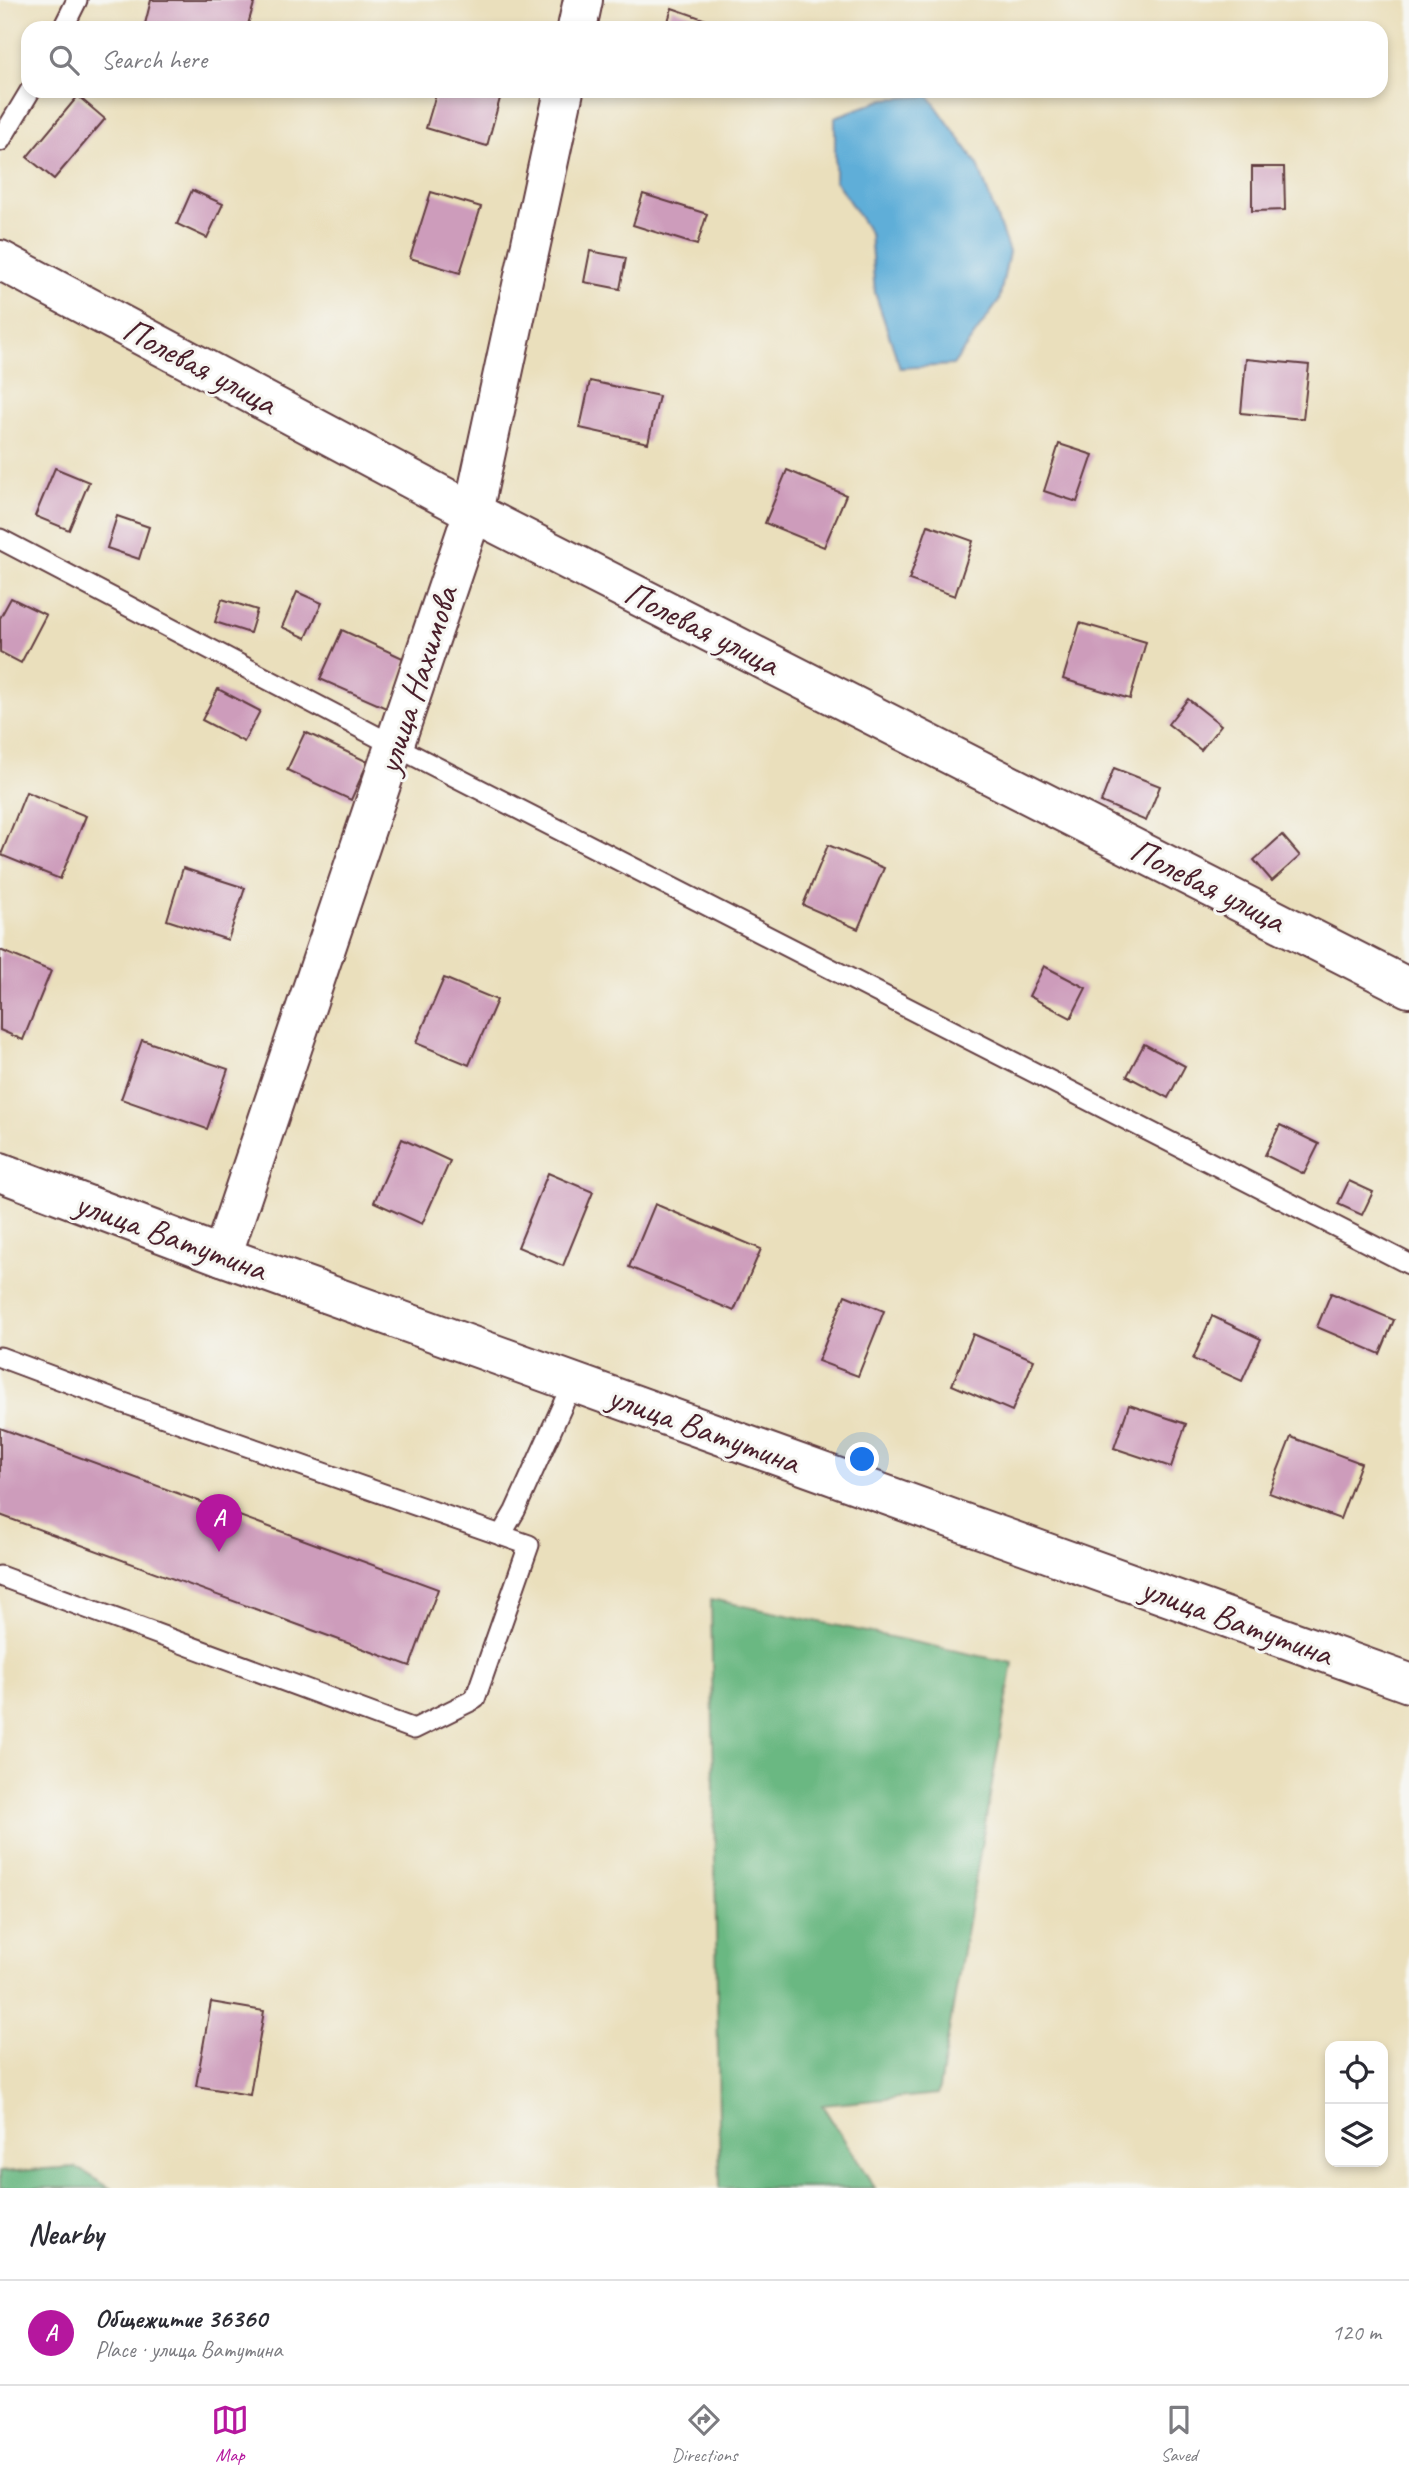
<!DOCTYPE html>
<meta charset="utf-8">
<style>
body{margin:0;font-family:Caveat,sans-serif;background:#f2f2f3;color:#2b2b33}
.controls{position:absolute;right:21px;bottom:21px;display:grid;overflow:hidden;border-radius:14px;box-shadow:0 4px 10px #0003}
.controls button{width:63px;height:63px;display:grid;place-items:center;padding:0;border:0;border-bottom:2px solid #e1e1e2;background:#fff;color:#2b2b33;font:35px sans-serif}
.you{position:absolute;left:863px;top:1460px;width:24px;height:24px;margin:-18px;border:5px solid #fff;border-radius:50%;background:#1a73e8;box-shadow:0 0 0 10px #1a73e833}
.badge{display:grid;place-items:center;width:46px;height:46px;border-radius:50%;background:#b5179e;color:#fff;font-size:23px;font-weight:700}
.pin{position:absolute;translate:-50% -58px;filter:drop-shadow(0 2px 4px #0008)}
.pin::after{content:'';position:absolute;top:37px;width:24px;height:21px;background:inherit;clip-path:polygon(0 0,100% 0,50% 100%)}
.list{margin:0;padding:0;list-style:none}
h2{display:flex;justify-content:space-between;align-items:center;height:91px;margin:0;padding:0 28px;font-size:30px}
h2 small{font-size:23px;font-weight:400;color:#7c7c81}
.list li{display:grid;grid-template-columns:46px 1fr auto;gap:21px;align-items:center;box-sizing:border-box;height:105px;padding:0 28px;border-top:2px solid #e1e1e2}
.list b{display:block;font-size:26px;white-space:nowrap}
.list p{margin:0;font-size:23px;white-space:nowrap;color:#7c7c81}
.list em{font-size:23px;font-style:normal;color:#7c7c81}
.icon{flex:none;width:38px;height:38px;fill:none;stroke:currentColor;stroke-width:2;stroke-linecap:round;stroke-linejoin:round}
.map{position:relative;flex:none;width:1409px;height:2188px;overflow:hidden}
.search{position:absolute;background:#fff;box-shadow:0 4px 10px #0003;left:21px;right:21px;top:21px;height:77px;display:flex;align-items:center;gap:18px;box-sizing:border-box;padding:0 24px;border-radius:21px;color:#7c7c81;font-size:26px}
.sheet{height:196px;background:#fff}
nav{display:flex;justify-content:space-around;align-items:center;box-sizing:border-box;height:98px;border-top:2px solid #e1e1e2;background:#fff;font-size:19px;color:#7c7c81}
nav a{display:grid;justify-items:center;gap:4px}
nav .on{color:#b5179e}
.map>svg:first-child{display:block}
</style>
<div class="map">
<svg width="1409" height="2188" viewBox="0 0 1409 2188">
<rect width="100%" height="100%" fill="#f6f6f2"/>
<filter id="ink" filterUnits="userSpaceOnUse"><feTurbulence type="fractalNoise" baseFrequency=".0143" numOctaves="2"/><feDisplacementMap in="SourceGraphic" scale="14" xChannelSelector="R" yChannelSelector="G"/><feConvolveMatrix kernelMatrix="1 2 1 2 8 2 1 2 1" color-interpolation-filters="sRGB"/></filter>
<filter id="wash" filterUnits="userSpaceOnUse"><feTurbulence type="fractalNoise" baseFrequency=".00686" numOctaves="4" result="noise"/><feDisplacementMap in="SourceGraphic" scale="28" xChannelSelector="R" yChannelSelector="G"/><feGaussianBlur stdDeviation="1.57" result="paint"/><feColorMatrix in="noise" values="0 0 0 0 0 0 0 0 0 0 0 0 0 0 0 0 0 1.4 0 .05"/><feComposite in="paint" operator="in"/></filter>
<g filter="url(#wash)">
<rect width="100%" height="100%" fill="#eadfbc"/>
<g fill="#6ab882" stroke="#5a6c56" stroke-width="2">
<path d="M711,1599L1013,1663L938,2094L822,2105L875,2188H720Z"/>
<path d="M76,2167L110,2188H0V2172Z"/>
</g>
<path fill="#5eaed8" stroke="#546682" stroke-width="2" d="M929,96L978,165L1009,252L999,301L953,365L900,368L875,293L870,233L835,180V117L885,99Z"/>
<g id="blocks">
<g fill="#cd9cbb">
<path d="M151,0H255L247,28H144Z"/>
<path d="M672,8L721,25L720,28H666Z"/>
<path d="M437,91H502L487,146L426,128Z"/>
<path d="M78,96L105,119L54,179L27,157Z"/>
<path d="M1252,167H1284L1285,210L1252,211Z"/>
<path d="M192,190L223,204L207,238L177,224Z"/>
<path d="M431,192L481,207L460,273L410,258Z"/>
<path d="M643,194L707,214L697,245L633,225Z"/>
<path d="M590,251L626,258L620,289L584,282Z"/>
<path d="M1246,359L1309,365L1303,419L1241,413Z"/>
<path d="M590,381L659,396L648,443L580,428Z"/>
<path d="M1059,444L1093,455L1077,502L1044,491Z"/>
<path d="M55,468L89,482L69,530L35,516Z"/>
<path d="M787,470L846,495L824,547L765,523Z"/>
<path d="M117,516L149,527L139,559L107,548Z"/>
<path d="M928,525L973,541L955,596L909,580Z"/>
<path d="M297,592L322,603L306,638L282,627Z"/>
<path d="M11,598L46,615L21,663L0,652V618Z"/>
<path d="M222,599L257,610L250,633L215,622Z"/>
<path d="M1080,623L1146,642L1130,699L1063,679Z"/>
<path d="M342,630L407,660L386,708L320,679Z"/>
<path d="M218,689L260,711L244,742L202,720Z"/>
<path d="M1188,699L1221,725L1201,750L1168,724Z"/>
<path d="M305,732L368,762L351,800L287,770Z"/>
<path d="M1114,768L1160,786L1146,821L1101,802Z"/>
<path d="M26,792L86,816L60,879L1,855Z"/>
<path d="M1282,835L1300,856L1272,881L1254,860Z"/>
<path d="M828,845L884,868L858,929L803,905Z"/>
<path d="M183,868L245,888L228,940L167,920Z"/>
<path d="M0,950L51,971L23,1040L0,1030Z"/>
<path d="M1044,966L1086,988L1071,1018L1029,996Z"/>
<path d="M444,978L497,1000L469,1065L416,1043Z"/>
<path d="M142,1040L228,1069L207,1129L121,1099Z"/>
<path d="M1144,1044L1185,1066L1168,1098L1127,1076Z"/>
<path d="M1280,1125L1319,1144L1304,1174L1265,1155Z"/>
<path d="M402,1139L450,1161L422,1224L374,1202Z"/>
<path d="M548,1173L593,1192L563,1266L518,1247Z"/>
<path d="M1349,1181L1373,1192L1362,1215L1338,1204Z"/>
<path d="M655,1204L761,1249L734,1311L629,1267Z"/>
<path d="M1331,1293L1394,1320L1380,1354L1317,1327Z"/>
<path d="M845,1295L884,1311L858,1376L818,1361Z"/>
<path d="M1212,1316L1261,1339L1242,1381L1193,1359Z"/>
<path d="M973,1334L1034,1360L1012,1411L952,1385Z"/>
<path d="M1129,1405L1186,1424L1171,1467L1114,1448Z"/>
<path d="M0,1428L438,1589L410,1666L0,1515Z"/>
<path d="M1291,1437L1361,1463L1340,1519L1269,1493Z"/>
<path d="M211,2002L264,2011L250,2095L196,2086Z"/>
</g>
</g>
</g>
<g filter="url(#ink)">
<use href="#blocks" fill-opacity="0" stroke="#623c41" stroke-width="2"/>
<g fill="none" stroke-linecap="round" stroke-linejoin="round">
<g stroke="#623c41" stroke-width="23">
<g id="lane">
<path d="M63,28L77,0"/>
<path d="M0,141L30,91"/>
<path d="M0,539L395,746L1409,1264"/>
<path d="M0,1357L118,1401L529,1545L475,1699L414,1729L0,1576"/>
<path d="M501,1535L515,1511L573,1382"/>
</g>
</g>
<g stroke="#623c41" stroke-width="42">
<g id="street">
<path d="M577,28L583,0"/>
<path d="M0,260L473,512L1409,988"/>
<path d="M222,1256L473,512L564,91"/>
</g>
</g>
<g stroke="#623c41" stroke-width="42">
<path id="secondary" d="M0,1172L222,1256L1409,1683"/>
</g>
<use href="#lane" stroke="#fff" stroke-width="19"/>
<use href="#street" stroke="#fff" stroke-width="38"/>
<use href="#secondary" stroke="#fff" stroke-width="38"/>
</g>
</g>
<g text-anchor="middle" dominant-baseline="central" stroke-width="6" stroke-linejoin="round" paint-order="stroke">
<g font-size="35" fill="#4a1f2b" stroke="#f6f6f2">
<text transform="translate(200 366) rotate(28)">Полевая улица</text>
<text transform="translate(702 628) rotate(27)">Полевая улица</text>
<text transform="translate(417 680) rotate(-72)">улица Нахимова</text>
<text transform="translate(1208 885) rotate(27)">Полевая улица</text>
<text transform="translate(171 1236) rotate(20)">улица Ватутина</text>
<text transform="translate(704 1429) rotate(20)">улица Ватутина</text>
<text transform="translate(1237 1621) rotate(20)">улица Ватутина</text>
</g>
</g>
</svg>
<div class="controls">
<button><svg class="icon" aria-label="locate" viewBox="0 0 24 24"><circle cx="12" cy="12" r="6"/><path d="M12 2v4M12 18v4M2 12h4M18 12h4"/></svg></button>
<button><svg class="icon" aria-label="layers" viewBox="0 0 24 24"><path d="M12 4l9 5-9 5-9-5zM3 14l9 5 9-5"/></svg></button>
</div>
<div class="you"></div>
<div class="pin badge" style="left:219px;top:1552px">A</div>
<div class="search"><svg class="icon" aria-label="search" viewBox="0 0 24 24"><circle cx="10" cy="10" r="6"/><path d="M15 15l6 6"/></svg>Search here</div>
</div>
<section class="sheet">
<h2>Nearby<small></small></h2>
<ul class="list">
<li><span class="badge">A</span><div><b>Общежитие 36360</b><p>Place · улица Ватутина</p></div><em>120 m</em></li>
</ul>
</section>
<nav>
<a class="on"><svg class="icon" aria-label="map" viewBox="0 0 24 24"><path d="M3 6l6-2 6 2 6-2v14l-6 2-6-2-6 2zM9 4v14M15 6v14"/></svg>Map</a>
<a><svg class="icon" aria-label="directions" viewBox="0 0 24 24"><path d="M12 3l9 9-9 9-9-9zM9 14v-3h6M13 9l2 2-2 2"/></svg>Directions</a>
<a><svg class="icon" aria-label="saved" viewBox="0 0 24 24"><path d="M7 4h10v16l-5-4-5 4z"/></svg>Saved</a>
</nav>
